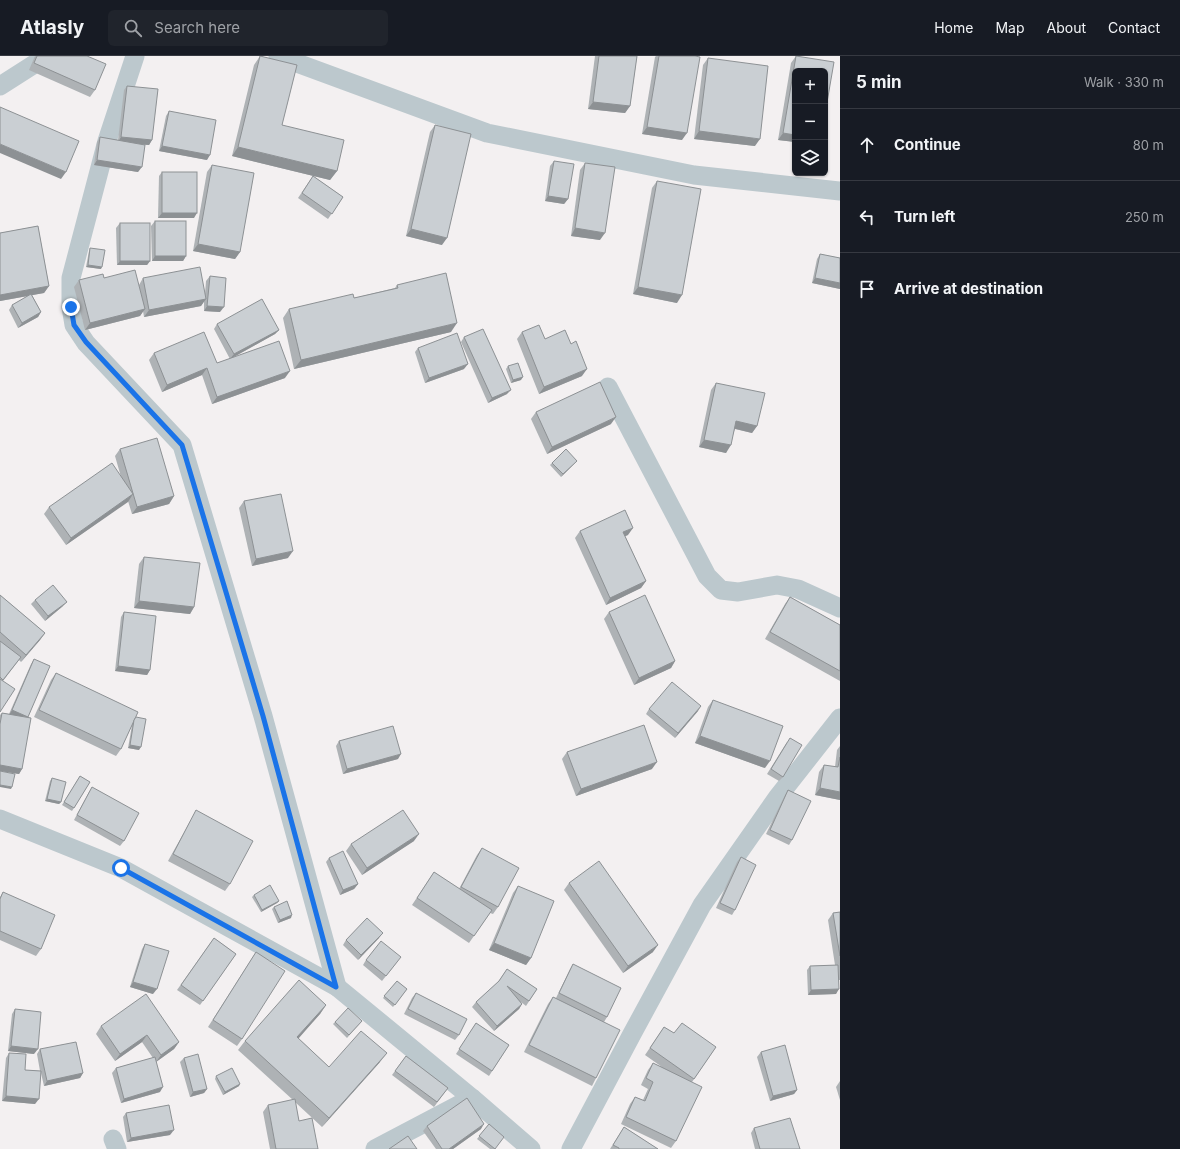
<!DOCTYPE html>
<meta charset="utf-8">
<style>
body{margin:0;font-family:Inter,sans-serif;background:#20242c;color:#f1f3f6}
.controls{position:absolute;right:12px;top:12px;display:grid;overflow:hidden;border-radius:6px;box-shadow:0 1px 3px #0004}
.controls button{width:36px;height:36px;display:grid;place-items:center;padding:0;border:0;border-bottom:1px solid #363941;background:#171b24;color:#f1f3f6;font:20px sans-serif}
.stop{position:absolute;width:12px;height:12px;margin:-9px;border:3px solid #1a73e8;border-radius:50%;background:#fff}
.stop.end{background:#1a73e8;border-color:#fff;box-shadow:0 1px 4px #0008}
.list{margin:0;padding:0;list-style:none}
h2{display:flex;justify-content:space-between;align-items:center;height:52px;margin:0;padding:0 16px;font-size:17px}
h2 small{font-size:13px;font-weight:400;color:#9ea1a6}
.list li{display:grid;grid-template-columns:26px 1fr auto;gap:12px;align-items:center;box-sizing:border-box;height:72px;padding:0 16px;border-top:1px solid #363941}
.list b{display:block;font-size:15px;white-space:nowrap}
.list em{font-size:13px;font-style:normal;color:#9ea1a6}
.icon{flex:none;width:22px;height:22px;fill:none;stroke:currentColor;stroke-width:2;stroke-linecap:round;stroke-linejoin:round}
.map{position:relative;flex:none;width:840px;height:1093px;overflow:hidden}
header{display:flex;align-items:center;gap:24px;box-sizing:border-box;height:56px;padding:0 20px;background:#171b24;border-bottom:1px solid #363941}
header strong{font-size:19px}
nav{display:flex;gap:22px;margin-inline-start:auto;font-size:14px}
.search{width:280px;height:36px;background:#20242c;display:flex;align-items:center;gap:10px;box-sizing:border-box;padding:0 14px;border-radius:6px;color:#9ea1a6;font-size:15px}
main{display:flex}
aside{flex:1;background:#171b24}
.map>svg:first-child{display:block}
</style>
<header>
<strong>Atlasly</strong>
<div class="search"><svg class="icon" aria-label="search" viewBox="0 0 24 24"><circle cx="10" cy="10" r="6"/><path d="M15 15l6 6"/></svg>Search here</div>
<nav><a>Home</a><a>Map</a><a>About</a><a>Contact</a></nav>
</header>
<main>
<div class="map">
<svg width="840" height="1093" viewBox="0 0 840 1093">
<rect width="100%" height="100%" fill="#f3f0f1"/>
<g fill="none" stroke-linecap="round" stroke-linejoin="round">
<g stroke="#bcc8cd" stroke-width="19">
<path d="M135,0L107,85L71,222V251L74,269L86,287L182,389L263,660L337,931"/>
<path d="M278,0L487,77L694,119L840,135"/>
<path d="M0,30L47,0"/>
<path d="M608,331L707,520L721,534L738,536L777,529L798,533L840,552"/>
<path d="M0,763L121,812L337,931L472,1042L531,1093"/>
<path d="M113,1083L117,1093"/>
<path d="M375,1093L472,1042"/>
<path d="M571,1093L632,978L702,849L777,742L840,662"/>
</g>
</g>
<g fill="#aeb2b5">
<path d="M35,0H87L95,34L90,41L29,14Z"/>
<path d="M260,0L282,69L337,115L330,124L232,100L254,9Z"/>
<path d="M595,0H637L630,50L625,57L588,53Z"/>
<path d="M656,0H695L682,84L642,78L655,1Z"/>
<path d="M796,0L795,86L778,84L791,7Z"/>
<path d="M708,2L755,90L694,83L703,9Z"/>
<path d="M127,30L152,84L149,89H145L138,116L94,109L97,86L100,81L118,84L124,34Z"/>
<path d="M169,55L207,104L159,95L166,60Z"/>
<path d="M435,69L442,189L406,180L430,76Z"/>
<path d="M554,105L568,143L564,148L545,145L550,110Z"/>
<path d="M585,107L600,184L571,180L580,114Z"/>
<path d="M212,109L240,196L235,203L193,195L207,116Z"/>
<path d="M162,116L194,162H158L159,120Z"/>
<path d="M313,120L343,141L328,163L298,142Z"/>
<path d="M657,125L677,247L633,238L652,132Z"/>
<path d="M155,165L186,200L183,205H152L151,170Z"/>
<path d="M120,167L150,205L147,209H117L116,172Z"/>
<path d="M38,170L49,230L44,237L32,239L41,256L38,261L18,272L9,254L12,249L28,240L0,245V177Z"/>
<path d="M90,192L101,213L86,211L89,195Z"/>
<path d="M820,198L840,202V233L812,227L817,203Z"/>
<path d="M210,220L220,256L204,255V245L201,250L144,261L143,255L140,260L85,274L74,231L79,224L104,222L139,229L143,222L205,238L206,225Z"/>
<path d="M397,229L451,276L294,313L283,262L289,253L354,242L395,232Z"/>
<path d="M217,268L279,274L275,278L234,301L285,322L212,348L202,319L162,336L149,304L154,297L217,307L230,303L214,273Z"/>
<path d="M522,276L545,283L582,320L539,338L517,283Z"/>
<path d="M464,281L507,338L488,347L461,286Z"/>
<path d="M418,292L464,313L425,327L415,296Z"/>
<path d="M508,310L521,324L511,327L506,313Z"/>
<path d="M716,327L757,370L752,377L735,373L726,397L699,391L711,334Z"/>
<path d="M536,356L611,368L547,398L531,363Z"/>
<path d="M120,393L174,440L169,448L132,458L128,445L66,489L44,458L49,451L121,421L115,400Z"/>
<path d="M577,405L561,421L550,409L552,407Z"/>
<path d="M244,445L288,502L252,510L239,452Z"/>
<path d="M580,475L628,479L625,480L646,525L641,532L606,549L575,482Z"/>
<path d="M144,501L194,551L190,558L134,552L139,508Z"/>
<path d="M0,539L45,577L40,584L21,606L19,604L3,625L0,656Z"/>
<path d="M790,541L840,569V625L765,583L785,548Z"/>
<path d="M35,544L63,550L45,565L31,548Z"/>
<path d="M124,556L150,614L147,619L115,615L121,561Z"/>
<path d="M609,556L675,605L671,612L634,629L604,563Z"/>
<path d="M34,603L22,713L19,718L0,715V659L2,657L9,658L31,608Z"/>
<path d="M56,617L136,661L139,694L128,692L132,669L121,693L116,700L34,661L51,624Z"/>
<path d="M713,644L765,712L695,687L708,651Z"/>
<path d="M649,653L698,655L675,682L646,658Z"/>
<path d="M339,685L398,703L343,718L336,690Z"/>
<path d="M787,686L783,721L779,725L767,718Z"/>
<path d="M840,690V744L815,739L819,716L824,709L835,711L837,694Z"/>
<path d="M567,696L652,713L576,740L562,703Z"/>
<path d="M80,720L90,726L72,755L62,749Z"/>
<path d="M52,722L61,746L59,748L45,745L50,725Z"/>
<path d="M92,731L124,785L120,790L74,764L89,736Z"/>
<path d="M788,734L792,784L789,789L766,778L785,739Z"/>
<path d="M196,754L230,828L225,835L168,805L192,762Z"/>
<path d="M414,785L362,819L346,795L351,788Z"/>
<path d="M482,792L498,851L493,858L490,857L469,887L412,849L434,816L459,833L477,799Z"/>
<path d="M741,801L735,854L732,859L716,852L737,806Z"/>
<path d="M329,802L358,828L354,833L340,839L326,806Z"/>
<path d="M569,827L653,896L623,917L564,834Z"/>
<path d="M518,830L531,902L526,909L489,894L513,837Z"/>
<path d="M3,836L41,893L36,900L0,884V841Z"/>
<path d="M254,839L279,845L277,847L261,856L252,841Z"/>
<path d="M274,851L291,862L278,867L272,853Z"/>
<path d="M840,856V924H839L836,938L808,939L807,914L810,910L835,909L828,864L833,857Z"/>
<path d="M214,882L236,898L200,949L177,934Z"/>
<path d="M379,882L358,904L343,889L346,884Z"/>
<path d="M145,888L153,938L130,931L142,893Z"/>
<path d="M256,896L242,983L237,990L208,971Z"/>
<path d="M366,904L397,906L382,925L363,909Z"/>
<path d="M573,908L607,961L604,966L596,1022L592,1030L524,996L548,948L553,941L556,942L570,913Z"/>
<path d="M507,913L537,933L526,950L521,946L522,948L519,953L494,975L472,951L476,946L498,926Z"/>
<path d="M397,925L407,933L393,951L383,942Z"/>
<path d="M416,937L459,979L455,984L404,958L412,942Z"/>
<path d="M326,949L320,958L298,982L329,1011L380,1006L322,1071L295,1046L299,1065L318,1093H270L263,1056L268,1049L293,1044L238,994L245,985Z"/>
<path d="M15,953L34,998L8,995L12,958Z"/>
<path d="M362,965L347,982L333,968L335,966Z"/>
<path d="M476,967L509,989L489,1020L456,998Z"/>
<path d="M101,970L179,986L174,993L156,1006L160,1036L121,1047L112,1017L116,1012L153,1002L142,986L115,1005L96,978Z"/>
<path d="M664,971L674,977L716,991L692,1026L676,1085L671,1092L621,1068L630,1048L635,1041L643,1044L648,1033L641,1029L648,1014L653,1007L662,1011L645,999Z"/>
<path d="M40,993L83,1017L80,1022L44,1030L41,1017L35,1048L2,1045L6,1002L9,997L25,1014L40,1015L37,998Z"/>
<path d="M761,996L797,1034L794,1038L770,1045L757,1001Z"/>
<path d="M406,1000L448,1032L434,1051L392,1019Z"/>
<path d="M184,1002L207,1033L204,1037L190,1041L180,1006Z"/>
<path d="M216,1020L239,1030L223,1039L215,1023Z"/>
<path d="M840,1025V1044L836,1031Z"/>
<path d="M126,1057L170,1079L127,1086L123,1061Z"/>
<path d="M489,1068L495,1093H490L477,1083Z"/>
<path d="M427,1070L481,1073L453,1093H436L423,1075Z"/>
<path d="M624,1071L658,1093H610Z"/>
<path d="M754,1072L800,1093H755L751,1077Z"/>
</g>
<g fill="#8d9194">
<path d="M593,46L630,50L625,57L588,53Z"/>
<path d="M647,71L687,77L682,84L642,78Z"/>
<path d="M699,75L760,83L755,90L694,83Z"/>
<path d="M783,77L795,79V86L778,84Z"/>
<path d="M121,81L152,84L149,89L118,86Z"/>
<path d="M0,88L66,116L61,123L0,97Z"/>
<path d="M162,90L210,99L207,104L159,95Z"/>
<path d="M238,91L337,115L330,124L232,100Z"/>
<path d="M97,104L142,111L138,116L94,109Z"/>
<path d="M548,140L568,143L564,148L545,145Z"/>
<path d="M162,157H197L194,162H158Z"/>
<path d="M575,172L605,177L600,184L571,180Z"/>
<path d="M411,173L447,182L442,189L406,180Z"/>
<path d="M198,188L240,196L235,203L193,195Z"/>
<path d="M155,200H186L183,205H152Z"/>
<path d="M120,205H150L147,209H117Z"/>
<path d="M88,209L102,211L101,213L86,211Z"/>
<path d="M815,222L840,227V233L812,227Z"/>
<path d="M49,230L44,237L0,245V239Z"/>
<path d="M638,231L682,239L677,247L633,238Z"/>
<path d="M206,243L201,250L144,261L149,254Z"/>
<path d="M207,250L224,251L220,256L204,255Z"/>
<path d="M145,253L140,260L85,274L90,267Z"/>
<path d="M41,256L38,261L18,272L22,267Z"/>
<path d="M457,267L451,276L294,313L301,304Z"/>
<path d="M279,274L275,278L230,303L234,298Z"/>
<path d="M468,308L464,313L425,327L429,322Z"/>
<path d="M207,312L202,319L162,336L167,329Z"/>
<path d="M587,313L582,320L539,338L544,331Z"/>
<path d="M290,315L285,322L212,348L217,341Z"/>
<path d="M523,321L521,324L511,327L513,324Z"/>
<path d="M511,334L507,338L488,347L492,342Z"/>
<path d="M616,361L611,368L547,398L552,391Z"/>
<path d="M736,365L757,370L752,377L732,372Z"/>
<path d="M704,384L731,389L726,397L699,391Z"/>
<path d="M577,405L561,421L563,418Z"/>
<path d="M133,438L128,446L66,489L71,482Z"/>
<path d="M174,440L169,448L132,458L137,451Z"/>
<path d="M633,472L628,479L618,483L623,476Z"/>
<path d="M293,495L288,502L252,510L256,503Z"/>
<path d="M646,525L641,532L606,549L610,542Z"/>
<path d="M139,545L194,551L190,558L134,552Z"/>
<path d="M67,546L63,550L45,565L48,560Z"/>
<path d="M45,577L40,584L21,606L26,599Z"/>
<path d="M675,605L671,612L634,629L639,622Z"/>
<path d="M118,610L150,614L147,619L115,615Z"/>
<path d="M701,650L698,655L675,682L678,677Z"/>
<path d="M12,654L28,661L9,659Z"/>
<path d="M700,680L770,705L765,712L695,687Z"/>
<path d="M130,689L141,691L139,694L128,692Z"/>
<path d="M401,698L398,703L343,718L347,713Z"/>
<path d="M657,706L652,713L576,740L581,733Z"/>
<path d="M0,709L22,713L19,718L0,715Z"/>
<path d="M0,729L12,731L11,733L0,731Z"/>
<path d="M820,732L840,736V744L815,739Z"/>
<path d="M47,743L61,746L59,748L45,745Z"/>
<path d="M419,778L414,785L362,819L367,812Z"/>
<path d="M358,828L354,833L340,839L343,834Z"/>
<path d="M279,845L277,847L261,856L262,854Z"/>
<path d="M292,859L291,862L278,867L280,864Z"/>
<path d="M383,877L379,882L358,904L361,899Z"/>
<path d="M494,887L531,902L526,909L489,894Z"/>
<path d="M658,889L653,896L623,917L628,910Z"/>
<path d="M133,926L157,933L153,938L130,931Z"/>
<path d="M839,933L836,938L808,939L811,934Z"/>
<path d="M522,948L519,953L494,975L497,970Z"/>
<path d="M326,949L320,958L291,991L297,981Z"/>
<path d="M147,979L142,986L115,1005L120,998Z"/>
<path d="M179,986L174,993L156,1006L161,999Z"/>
<path d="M11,990L38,993L34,998L8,995Z"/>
<path d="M387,997L380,1006L322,1071L329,1062Z"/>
<path d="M83,1017L80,1022L44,1030L47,1025Z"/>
<path d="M240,1028L239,1030L223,1039L225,1036Z"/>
<path d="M163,1031L160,1036L121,1047L124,1043Z"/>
<path d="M207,1033L204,1037L190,1041L193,1036Z"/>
<path d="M797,1034L794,1038L770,1045L773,1040Z"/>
<path d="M6,1040L39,1043L35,1048L2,1045Z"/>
<path d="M484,1068L481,1073L453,1093H449Z"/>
<path d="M174,1074L170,1079L127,1086L131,1082Z"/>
</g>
<g fill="#cacfd3" stroke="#8d9194">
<path d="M37,0H87L106,8L95,34L34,7Z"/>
<path d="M260,0L297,9L282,69L344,84L337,115L238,91Z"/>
<path d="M599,0H637L630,50L593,46Z"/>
<path d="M659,0H695L700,1L687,77L647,71Z"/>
<path d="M796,0L834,6L825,58V15H795V79L783,77Z"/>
<path d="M708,2L768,10L760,83L699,75Z"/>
<path d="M127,30L158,33L152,84L121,81Z"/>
<path d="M0,51L79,85L66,116L0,88Z"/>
<path d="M169,55L216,64L210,99L162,90Z"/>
<path d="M435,69L471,78L447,182L411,173Z"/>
<path d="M100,81L145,89L142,111L97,104Z"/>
<path d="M554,105L574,108L568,143L548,140Z"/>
<path d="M585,107L615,111L605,177L575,172Z"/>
<path d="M212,109L254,117L240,196L198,188Z"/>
<rect x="162" y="116" width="35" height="41"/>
<path d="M313,120L343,141L332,158L302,137Z"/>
<path d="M657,125L701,133L682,239L638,231Z"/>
<rect x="155" y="165" width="31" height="35"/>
<rect x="120" y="167" width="30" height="38"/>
<path d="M38,170L49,230L0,239V177Z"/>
<path d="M90,192L105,194L102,211L88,209Z"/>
<path d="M820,198L840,202V227L815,222Z"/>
<path d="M200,211L206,243L149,254L143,222Z"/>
<path d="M135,214L145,253L90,267L79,224L103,218L104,222Z"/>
<path d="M446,217L457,267L301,304L289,253L353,238L354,242L398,232L397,229Z"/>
<path d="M210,220L226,222L224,251L207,250Z"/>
<path d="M31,238L41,256L22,267L12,249Z"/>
<path d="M262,243L279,274L234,298L217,268Z"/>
<path d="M539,269L545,283L565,274L571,288L576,285L587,313L544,331L522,276Z"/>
<path d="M483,273L511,334L492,342L464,281Z"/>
<path d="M204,276L217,307L279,285L290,315L217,341L207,312L167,329L154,297Z"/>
<path d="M457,277L468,308L429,322L418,292Z"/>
<path d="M518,307L523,321L513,324L508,310Z"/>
<path d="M600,326L616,361L552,391L536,356Z"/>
<path d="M716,327L765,337L757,370L736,365L731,389L704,384Z"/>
<path d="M157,382L174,440L137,451L120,393Z"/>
<path d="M566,393L577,405L563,418L552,407Z"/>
<path d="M112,407L133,438L71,482L49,451Z"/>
<path d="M281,438L293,495L256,503L244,445Z"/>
<path d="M625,454L633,472L623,476L646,525L610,542L580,475Z"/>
<path d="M144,501L200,507L194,551L139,545Z"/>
<path d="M53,529L67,546L48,560L35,544Z"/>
<path d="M0,539L45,577L26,599L0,576Z"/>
<path d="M645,539L675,605L639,622L609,556Z"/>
<path d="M790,541L840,569V615L770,576Z"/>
<path d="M124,556L156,560L150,614L118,610Z"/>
<path d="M0,585L21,601L3,624L0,621Z"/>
<path d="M34,603L50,610L28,661L12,654Z"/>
<path d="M56,617L138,656L121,693L39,654Z"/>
<path d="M0,623L15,633L0,656Z"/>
<path d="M672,626L701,650L678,677L649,653Z"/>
<path d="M713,644L783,670L770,705L700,680Z"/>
<path d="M2,657L31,662L22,713L0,709V668Z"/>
<path d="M136,661L146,663L141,691L130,689L134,664Z"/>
<path d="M644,669L657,706L581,733L567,696Z"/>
<path d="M393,670L401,698L347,713L339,685Z"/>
<path d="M790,682L802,689L783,721L771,713Z"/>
<path d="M840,701V736L820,732L824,709L838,711Z"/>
<path d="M0,715L15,718L12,731L0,729Z"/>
<path d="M80,720L90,726L74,752L64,746Z"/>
<path d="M52,722L66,726L61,746L47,743Z"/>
<path d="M92,731L139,757L124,785L77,759Z"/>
<path d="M788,734L811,745L792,784L770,774Z"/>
<path d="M196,754L253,785L230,828L173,798Z"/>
<path d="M403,754L419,778L367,812L351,788Z"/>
<path d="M482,792L519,812L498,851L461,831Z"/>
<path d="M343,795L358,828L343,834L329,802Z"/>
<path d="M741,801L756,809L735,854L720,847Z"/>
<path d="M599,805L658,889L628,910L569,827Z"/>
<path d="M434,816L492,854L474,880L417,842Z"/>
<path d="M270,829L279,845L262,854L254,839Z"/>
<path d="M518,830L554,845L531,902L494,887Z"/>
<path d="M3,836L55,859L41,893L0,875V843Z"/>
<path d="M287,845L292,859L280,864L274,851Z"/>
<path d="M840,856V900L833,857Z"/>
<path d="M367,862L383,877L361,899L346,884Z"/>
<path d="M214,882L236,898L203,945L181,929Z"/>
<path d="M381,885L401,901L386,920L366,904Z"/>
<path d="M145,888L169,895L157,933L133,926Z"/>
<path d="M256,896L285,915L242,983L213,964Z"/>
<path d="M573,908L621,932L607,961L559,937Z"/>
<path d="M838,909L839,933L811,934L810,910Z"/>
<path d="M507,913L537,933L529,945L507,930L522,948L497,970L476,946L499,925Z"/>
<path d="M299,924L326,949L297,981L329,1011L361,975L387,997L329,1062L245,985Z"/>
<path d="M397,925L407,933L395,949L384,940Z"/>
<path d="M416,937L467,963L459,979L408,953Z"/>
<path d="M146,938L179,986L161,999L147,979L120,998L101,970Z"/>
<path d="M553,941L620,974L596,1022L529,989Z"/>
<path d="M348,952L362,965L349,979L335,966Z"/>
<path d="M15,953L41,956L38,993L11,990Z"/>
<path d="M476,967L509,989L492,1015L459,993Z"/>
<path d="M682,967L716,991L694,1023L650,992L664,971L674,977Z"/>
<path d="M76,986L83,1017L47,1025L40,993Z"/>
<path d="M785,989L797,1034L773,1040L761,996Z"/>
<path d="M9,997L26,998L25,1014L41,1015L39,1043L6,1040Z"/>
<path d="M198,998L207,1033L193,1036L184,1002Z"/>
<path d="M406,1000L448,1032L437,1046L395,1015Z"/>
<path d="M155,1001L163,1031L124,1043L116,1012Z"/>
<path d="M653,1007L702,1031L676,1085L626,1061L635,1041L645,1045L653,1026L646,1022Z"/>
<path d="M232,1012L240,1028L225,1036L216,1020Z"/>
<path d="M467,1042L484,1068L449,1093H442L427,1070Z"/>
<path d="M295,1043L299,1065L312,1062L318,1093H276L268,1049Z"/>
<path d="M169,1049L174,1074L131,1082L126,1057Z"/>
<path d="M790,1062L800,1093H760L754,1072Z"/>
<path d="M489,1068L504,1081L495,1093L479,1080Z"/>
<path d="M624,1071L658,1093H619V1092L613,1089Z"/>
<path d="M408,1080L417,1093H389Z"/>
</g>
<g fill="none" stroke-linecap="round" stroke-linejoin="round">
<path stroke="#1a73e8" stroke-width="5" d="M71,251L74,269L86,286L182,389L263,660L336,931L121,812"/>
</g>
</svg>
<div class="controls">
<button>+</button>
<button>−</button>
<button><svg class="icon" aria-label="layers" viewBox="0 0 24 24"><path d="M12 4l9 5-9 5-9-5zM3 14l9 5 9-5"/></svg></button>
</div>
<div class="stop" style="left:121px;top:812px"></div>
<div class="stop end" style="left:71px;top:251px"></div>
</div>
<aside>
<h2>5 min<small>Walk · 330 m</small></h2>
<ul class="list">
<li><svg class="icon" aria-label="ahead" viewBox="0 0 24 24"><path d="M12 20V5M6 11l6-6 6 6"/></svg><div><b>Continue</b></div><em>80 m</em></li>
<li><svg class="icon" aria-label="left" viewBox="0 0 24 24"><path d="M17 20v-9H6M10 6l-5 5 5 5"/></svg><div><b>Turn left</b></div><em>250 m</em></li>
<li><svg class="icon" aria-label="arrive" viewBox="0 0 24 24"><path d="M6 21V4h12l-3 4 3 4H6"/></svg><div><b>Arrive at destination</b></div></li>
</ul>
</aside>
</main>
